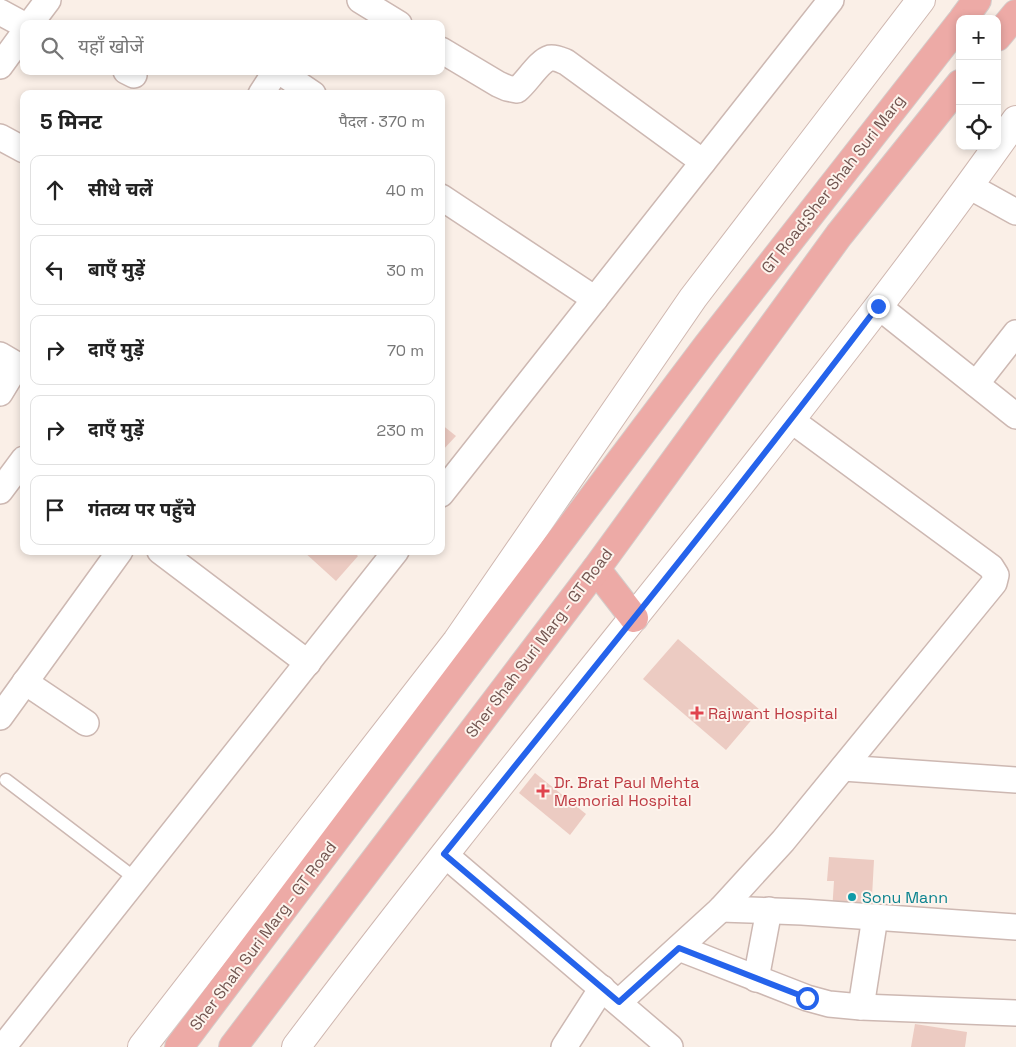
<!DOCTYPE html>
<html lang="hi">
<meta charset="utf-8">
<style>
body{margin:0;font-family:"Space Grotesk","Noto Sans Devanagari",sans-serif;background:#f6f6f6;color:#222}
.controls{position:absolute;right:15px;top:15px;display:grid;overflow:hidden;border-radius:10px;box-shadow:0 2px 8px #0003}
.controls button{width:45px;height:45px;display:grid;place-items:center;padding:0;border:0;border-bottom:1px solid #e0e0e0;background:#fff;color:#222;font:25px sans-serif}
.stop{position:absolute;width:15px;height:15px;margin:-11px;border:4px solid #2563eb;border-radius:50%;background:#fff}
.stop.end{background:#2563eb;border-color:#fff;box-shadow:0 1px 5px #0008}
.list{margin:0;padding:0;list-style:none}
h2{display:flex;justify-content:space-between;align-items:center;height:65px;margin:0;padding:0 20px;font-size:21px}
h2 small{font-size:16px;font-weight:400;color:#767676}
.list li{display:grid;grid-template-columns:32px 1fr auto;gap:15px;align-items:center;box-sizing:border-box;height:70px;margin:0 10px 10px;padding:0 10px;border:1px solid #e0e0e0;border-radius:10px}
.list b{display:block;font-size:19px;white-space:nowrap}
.list em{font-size:16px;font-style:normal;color:#767676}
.icon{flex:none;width:28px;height:28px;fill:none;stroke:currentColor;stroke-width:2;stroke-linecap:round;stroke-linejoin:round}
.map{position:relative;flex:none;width:1016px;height:1047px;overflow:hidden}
.search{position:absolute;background:#fff;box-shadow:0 2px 8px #0003;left:20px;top:20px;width:425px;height:55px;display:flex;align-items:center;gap:12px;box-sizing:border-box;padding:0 18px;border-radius:10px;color:#767676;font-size:19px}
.panel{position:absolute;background:#fff;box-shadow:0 2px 8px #0003;left:20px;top:90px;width:425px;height:465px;border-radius:10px}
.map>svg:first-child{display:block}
</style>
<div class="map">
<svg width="1016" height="1047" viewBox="0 0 1016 1047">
<rect width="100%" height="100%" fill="#faefe7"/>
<g fill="#eccbc2">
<path d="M441,424L456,436L441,452Z"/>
<path d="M303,551H352L358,556L336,581Z"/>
<path d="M678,639L760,710L726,750L643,679Z"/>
<path d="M535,773L586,814L570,835L519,793Z"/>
<path d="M829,857L874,860L871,915L832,912L834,881H827Z"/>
<path d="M915,1024L967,1032L965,1047H911Z"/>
</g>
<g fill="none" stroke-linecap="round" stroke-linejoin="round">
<g stroke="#cdb8b2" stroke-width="15">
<path id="lane" d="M6,780L136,879"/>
</g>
<g stroke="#cdb8b2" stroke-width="28">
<g id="street">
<path d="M360,0L399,24"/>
<path d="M0,12L24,25"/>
<path d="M30,24L48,0"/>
<path d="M441,50L498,84L507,88L517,90C527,82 539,61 550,58C555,57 561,60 566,62L703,162"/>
<path d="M0,66L24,33"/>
<path d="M126,71L134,75"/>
<path d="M279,71L313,94"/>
<path d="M261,94L276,71"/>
<path d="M0,137L24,150"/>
<path d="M969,186L1016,212"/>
<path d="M441,197L595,299"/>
<path d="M878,306L1016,416"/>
<path d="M0,355L17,365L0,393"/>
<path d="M976,384L1016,333"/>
<path d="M0,491L24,459"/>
<path d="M441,494L831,0"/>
<path d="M160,551L308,663"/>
<path d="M25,682L86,723"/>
<path d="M0,717L120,551"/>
<path d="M843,768L1016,780"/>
<path d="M444,854L670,1047"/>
<path d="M721,909L802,912L1016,927"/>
<path d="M679,948L807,998L829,1004L861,1007L1016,1013"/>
<path d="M756,979L769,910"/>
<path d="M619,1002L721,909L783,841L994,583L996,575L991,567L791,420"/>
<path d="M861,1007L875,917"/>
<path d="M3,1047L396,551"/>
<path d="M564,1047L602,988"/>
</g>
</g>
<g stroke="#cfb7b0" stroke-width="30">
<g id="secondary">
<path d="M142,1047L457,641L693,298L921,0"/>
<path d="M296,1047C439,857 590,673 738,487C833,366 928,245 1016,120"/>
</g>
</g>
<g stroke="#d4ccca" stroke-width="30">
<g id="highway">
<path d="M963,19L977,0"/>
<path d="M997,37L1016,14"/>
<path d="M596,569L634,618"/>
<path d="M179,1047L707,346L960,23"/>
<path d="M233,1047L596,569L839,235L960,84"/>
</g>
</g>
<use href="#lane" stroke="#fff" stroke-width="12"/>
<use href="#street" stroke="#fff" stroke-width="25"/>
<use href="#secondary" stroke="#fff" stroke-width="28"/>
<use href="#highway" stroke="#edaaa6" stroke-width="28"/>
</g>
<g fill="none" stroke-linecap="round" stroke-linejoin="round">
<path stroke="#2563eb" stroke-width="6" d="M807,998L679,948L619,1002L444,854C590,673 737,492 878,306"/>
</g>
<g fill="#e0444e" stroke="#fdf4ed" stroke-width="2">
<path d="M694.5 705.5h5v5h5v5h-5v5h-5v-5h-5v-5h5z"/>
<path d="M540.5 783.5h5v5h5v5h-5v5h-5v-5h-5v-5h5z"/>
</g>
<circle fill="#0f9aa8" stroke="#fdf4ed" stroke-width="2" cx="852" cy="897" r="5"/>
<g text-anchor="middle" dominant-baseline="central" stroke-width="4" stroke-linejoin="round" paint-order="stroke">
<g font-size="16" fill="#71544f" stroke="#fdf4ed">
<text transform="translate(833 184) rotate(-52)">GT Road;Sher Shah Suri Marg</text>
<text transform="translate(539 643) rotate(-53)">Sher Shah Suri Marg - GT Road</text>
<text transform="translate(263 936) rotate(-53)">Sher Shah Suri Marg - GT Road</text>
</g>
<g font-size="16" fill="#be3a42" stroke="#fdf4ed" text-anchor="start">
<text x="708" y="713">Rajwant Hospital</text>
<text x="554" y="782">Dr. Brat Paul Mehta<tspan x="554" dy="18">Memorial Hospital</tspan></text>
</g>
<g font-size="16" fill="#0d838f" stroke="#fdf4ed" text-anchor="start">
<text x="862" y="897">Sonu Mann</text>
</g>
</g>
</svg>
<div class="controls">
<button>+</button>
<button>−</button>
<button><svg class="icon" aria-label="locate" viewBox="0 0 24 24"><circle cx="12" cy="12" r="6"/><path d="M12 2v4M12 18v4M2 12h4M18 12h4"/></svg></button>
</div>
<div class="stop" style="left:807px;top:998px"></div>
<div class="stop end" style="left:878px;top:306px"></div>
<div class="search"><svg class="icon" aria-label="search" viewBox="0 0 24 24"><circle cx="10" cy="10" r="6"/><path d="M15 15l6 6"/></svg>यहाँ खोजें</div>
<section class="panel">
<h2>5 मिनट<small>पैदल · 370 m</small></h2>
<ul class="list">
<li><svg class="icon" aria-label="ahead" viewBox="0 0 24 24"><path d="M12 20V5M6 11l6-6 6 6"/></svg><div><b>सीधे चलें</b></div><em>40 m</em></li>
<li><svg class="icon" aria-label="left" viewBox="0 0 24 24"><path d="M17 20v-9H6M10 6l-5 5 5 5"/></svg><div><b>बाएँ मुड़ें</b></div><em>30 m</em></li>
<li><svg class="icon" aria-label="right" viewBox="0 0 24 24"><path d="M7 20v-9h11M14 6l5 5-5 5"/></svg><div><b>दाएँ मुड़ें</b></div><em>70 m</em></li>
<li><svg class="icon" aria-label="right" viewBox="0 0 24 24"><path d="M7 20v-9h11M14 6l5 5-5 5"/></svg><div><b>दाएँ मुड़ें</b></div><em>230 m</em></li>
<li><svg class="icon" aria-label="arrive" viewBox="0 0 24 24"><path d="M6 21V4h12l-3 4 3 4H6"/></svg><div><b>गंतव्य पर पहुँचे</b></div></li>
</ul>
</section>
</div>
